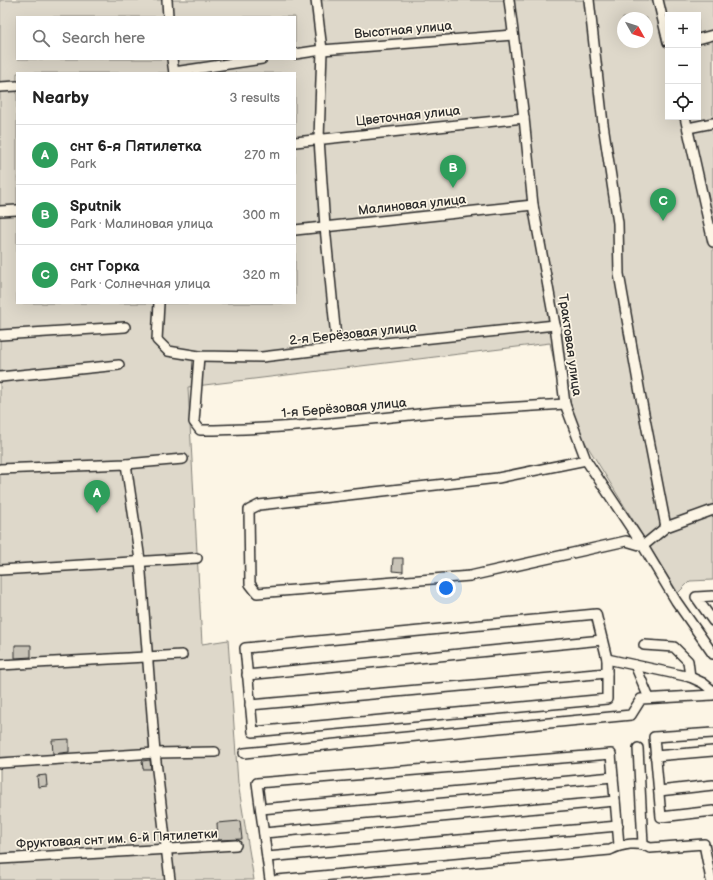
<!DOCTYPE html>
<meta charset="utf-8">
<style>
body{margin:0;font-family:"Balsamiq Sans",sans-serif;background:#f2f2f2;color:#222}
.controls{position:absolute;right:12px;top:12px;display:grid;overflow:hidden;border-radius:0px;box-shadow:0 4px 16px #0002}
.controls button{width:36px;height:36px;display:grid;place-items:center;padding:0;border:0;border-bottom:1px solid #e0e0e0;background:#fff;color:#222;font:20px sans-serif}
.compass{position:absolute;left:617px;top:12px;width:36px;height:36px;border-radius:50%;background:#fff;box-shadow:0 4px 16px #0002;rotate:129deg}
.you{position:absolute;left:446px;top:588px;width:14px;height:14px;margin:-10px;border:3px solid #fff;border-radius:50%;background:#1a73e8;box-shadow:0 0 0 6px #1a73e833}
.badge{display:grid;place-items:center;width:26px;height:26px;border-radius:50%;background:#2563eb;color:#fff;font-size:13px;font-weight:700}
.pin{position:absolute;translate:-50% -33px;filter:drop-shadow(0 1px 2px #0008)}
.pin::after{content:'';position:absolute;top:21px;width:14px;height:12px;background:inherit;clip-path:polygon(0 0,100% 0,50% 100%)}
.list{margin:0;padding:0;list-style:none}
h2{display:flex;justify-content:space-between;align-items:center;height:52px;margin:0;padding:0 16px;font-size:17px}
h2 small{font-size:13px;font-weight:400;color:#767676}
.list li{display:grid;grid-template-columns:26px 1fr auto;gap:12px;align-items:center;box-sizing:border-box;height:60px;padding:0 16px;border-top:1px solid #e0e0e0}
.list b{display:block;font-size:15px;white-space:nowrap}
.list p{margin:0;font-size:13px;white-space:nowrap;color:#767676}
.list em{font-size:13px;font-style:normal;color:#767676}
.icon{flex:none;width:22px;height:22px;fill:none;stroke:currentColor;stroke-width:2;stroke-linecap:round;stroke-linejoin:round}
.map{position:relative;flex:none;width:713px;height:880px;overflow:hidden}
.search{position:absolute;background:#fff;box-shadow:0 4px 16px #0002;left:16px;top:16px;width:280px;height:44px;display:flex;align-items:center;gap:10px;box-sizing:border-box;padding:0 14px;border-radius:0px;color:#767676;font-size:15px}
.panel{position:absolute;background:#fff;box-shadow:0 4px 16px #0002;left:16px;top:72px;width:280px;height:232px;border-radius:0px}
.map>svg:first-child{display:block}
</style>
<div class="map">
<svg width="713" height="880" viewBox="0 0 713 880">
<rect width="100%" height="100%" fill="#fcf5e5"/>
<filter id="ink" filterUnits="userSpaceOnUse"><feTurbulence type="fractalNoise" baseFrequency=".025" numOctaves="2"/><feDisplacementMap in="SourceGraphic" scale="8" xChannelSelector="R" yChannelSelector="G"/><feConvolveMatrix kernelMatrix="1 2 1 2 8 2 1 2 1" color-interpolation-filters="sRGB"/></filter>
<g filter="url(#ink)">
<path fill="#ded8ca" stroke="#84827a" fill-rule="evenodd" d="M0,0H713V580L690,581L678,593L564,408L550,343L188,387L202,644L228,640L238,783L254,880H0ZM668,15H698V117H668ZM17,17H295V59H17ZM623,18H647V42H623ZM17,73H295V303H17Z"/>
<g fill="#c8c3b7" stroke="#2b2b2b">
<path d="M393,558H403V572L392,571Z"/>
<path d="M15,645H31V657L15,658Z"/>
<path d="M69,739V752L53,754L52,740Z"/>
<path d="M150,760L151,769H143L142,761Z"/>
<path d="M46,775L47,786L38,787L37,776Z"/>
<path d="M240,821L242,839L218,840L217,823Z"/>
</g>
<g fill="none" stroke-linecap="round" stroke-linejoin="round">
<g stroke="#2b2b2b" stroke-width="12">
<g id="minor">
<path d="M167,0L168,17"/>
<path d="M316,0L322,50L319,139L325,227L337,348"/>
<path d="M509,0L524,118L533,205L555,325L565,404L586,460L643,546L676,601L713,654"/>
<path d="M589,0L603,124L618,223L619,274L640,393L666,527"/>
<path d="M658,0L668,42"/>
<path d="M698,39L713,35"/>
<path d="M295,54L322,50L513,35"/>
<path d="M172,59L174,73"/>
<path d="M174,72L262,59"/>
<path d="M0,87L17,86"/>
<path d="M685,117L713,242"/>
<path d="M688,128L713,123"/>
<path d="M295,142L524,118"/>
<path d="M0,211L17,210"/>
<path d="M295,230L533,205"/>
<path d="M159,303L157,340L168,351L199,356L262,357L337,348L555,325"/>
<path d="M0,335L125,327"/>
<path d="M199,356L194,422L200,430C280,430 359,420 439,412C481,409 523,407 565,404"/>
<path d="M0,377L119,365"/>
<path d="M586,460L498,478L259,505L249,510L250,584L257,593L470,576L626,541L643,546"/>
<path d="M126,464L140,560L155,753L170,880"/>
<path d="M0,469L126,464L183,459"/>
<path d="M643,546L666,527L713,510"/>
<path d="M0,570L197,558"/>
<path d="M713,596L696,597L713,621"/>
<path d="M596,614L607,659V699L253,732L245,648Z"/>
<path d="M644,645L674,647L688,661L690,677"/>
<path d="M607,659L690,677L703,683L713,691"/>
<path d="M0,665L182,655"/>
<path d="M635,665L649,698"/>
<path d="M247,675L602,640"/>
<path d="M250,705L607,673"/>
<path d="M713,733L654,737L661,817L713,811"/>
<path d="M638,748L643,844"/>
<path d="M244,753L631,715L641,699L713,695"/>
<path d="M655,756L713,751"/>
<path d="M0,763L155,753L215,752"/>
<path d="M659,791L713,785"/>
<path d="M261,809L613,777"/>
<path d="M264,833L615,801"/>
<path d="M267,857L618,826"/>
<path d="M0,859L236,845"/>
<path d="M270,880L257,783L611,754L619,845"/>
<path d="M277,880L610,850C622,844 638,841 650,848L704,844L711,880"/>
</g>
</g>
<use href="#minor" stroke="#fcf5e5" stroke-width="9"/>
</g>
</g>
<g text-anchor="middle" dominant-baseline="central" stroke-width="3.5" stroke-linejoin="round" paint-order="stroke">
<g font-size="13" fill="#2b2b2b" stroke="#fcf5e5">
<text transform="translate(403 30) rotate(-5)">Высотная улица</text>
<text transform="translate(408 116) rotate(-6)">Цветочная улица</text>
<text transform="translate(412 205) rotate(-6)">Малиновая улица</text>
<text transform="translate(353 334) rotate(-6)">2-я Берёзовая улица</text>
<text transform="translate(570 345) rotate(82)">Трактовая улица</text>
<text transform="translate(344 408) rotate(-5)">1-я Берёзовая улица</text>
<text transform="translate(117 839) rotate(-3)">Фруктовая снт им. 6-й Пятилетки</text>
</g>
</g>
</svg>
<div class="controls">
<button>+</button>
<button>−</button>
<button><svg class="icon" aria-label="locate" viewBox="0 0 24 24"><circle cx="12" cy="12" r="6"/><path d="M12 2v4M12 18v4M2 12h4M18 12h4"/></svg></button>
</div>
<svg class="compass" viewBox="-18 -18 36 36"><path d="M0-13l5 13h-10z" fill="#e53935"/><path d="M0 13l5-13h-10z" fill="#767676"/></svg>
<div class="you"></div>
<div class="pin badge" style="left:97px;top:513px;background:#2e9e5b">A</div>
<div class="pin badge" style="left:453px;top:188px;background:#2e9e5b">B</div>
<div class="pin badge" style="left:663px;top:221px;background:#2e9e5b">C</div>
<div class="search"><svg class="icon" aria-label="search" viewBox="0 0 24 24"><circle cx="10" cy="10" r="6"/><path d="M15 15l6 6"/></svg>Search here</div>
<section class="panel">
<h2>Nearby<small>3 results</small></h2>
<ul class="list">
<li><span class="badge" style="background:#2e9e5b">A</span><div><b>снт 6-я Пятилетка</b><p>Park</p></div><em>270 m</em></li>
<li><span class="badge" style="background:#2e9e5b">B</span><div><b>Sputnik</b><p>Park · Малиновая улица</p></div><em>300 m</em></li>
<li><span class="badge" style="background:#2e9e5b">C</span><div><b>снт Горка</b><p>Park · Солнечная улица</p></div><em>320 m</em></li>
</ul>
</section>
</div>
